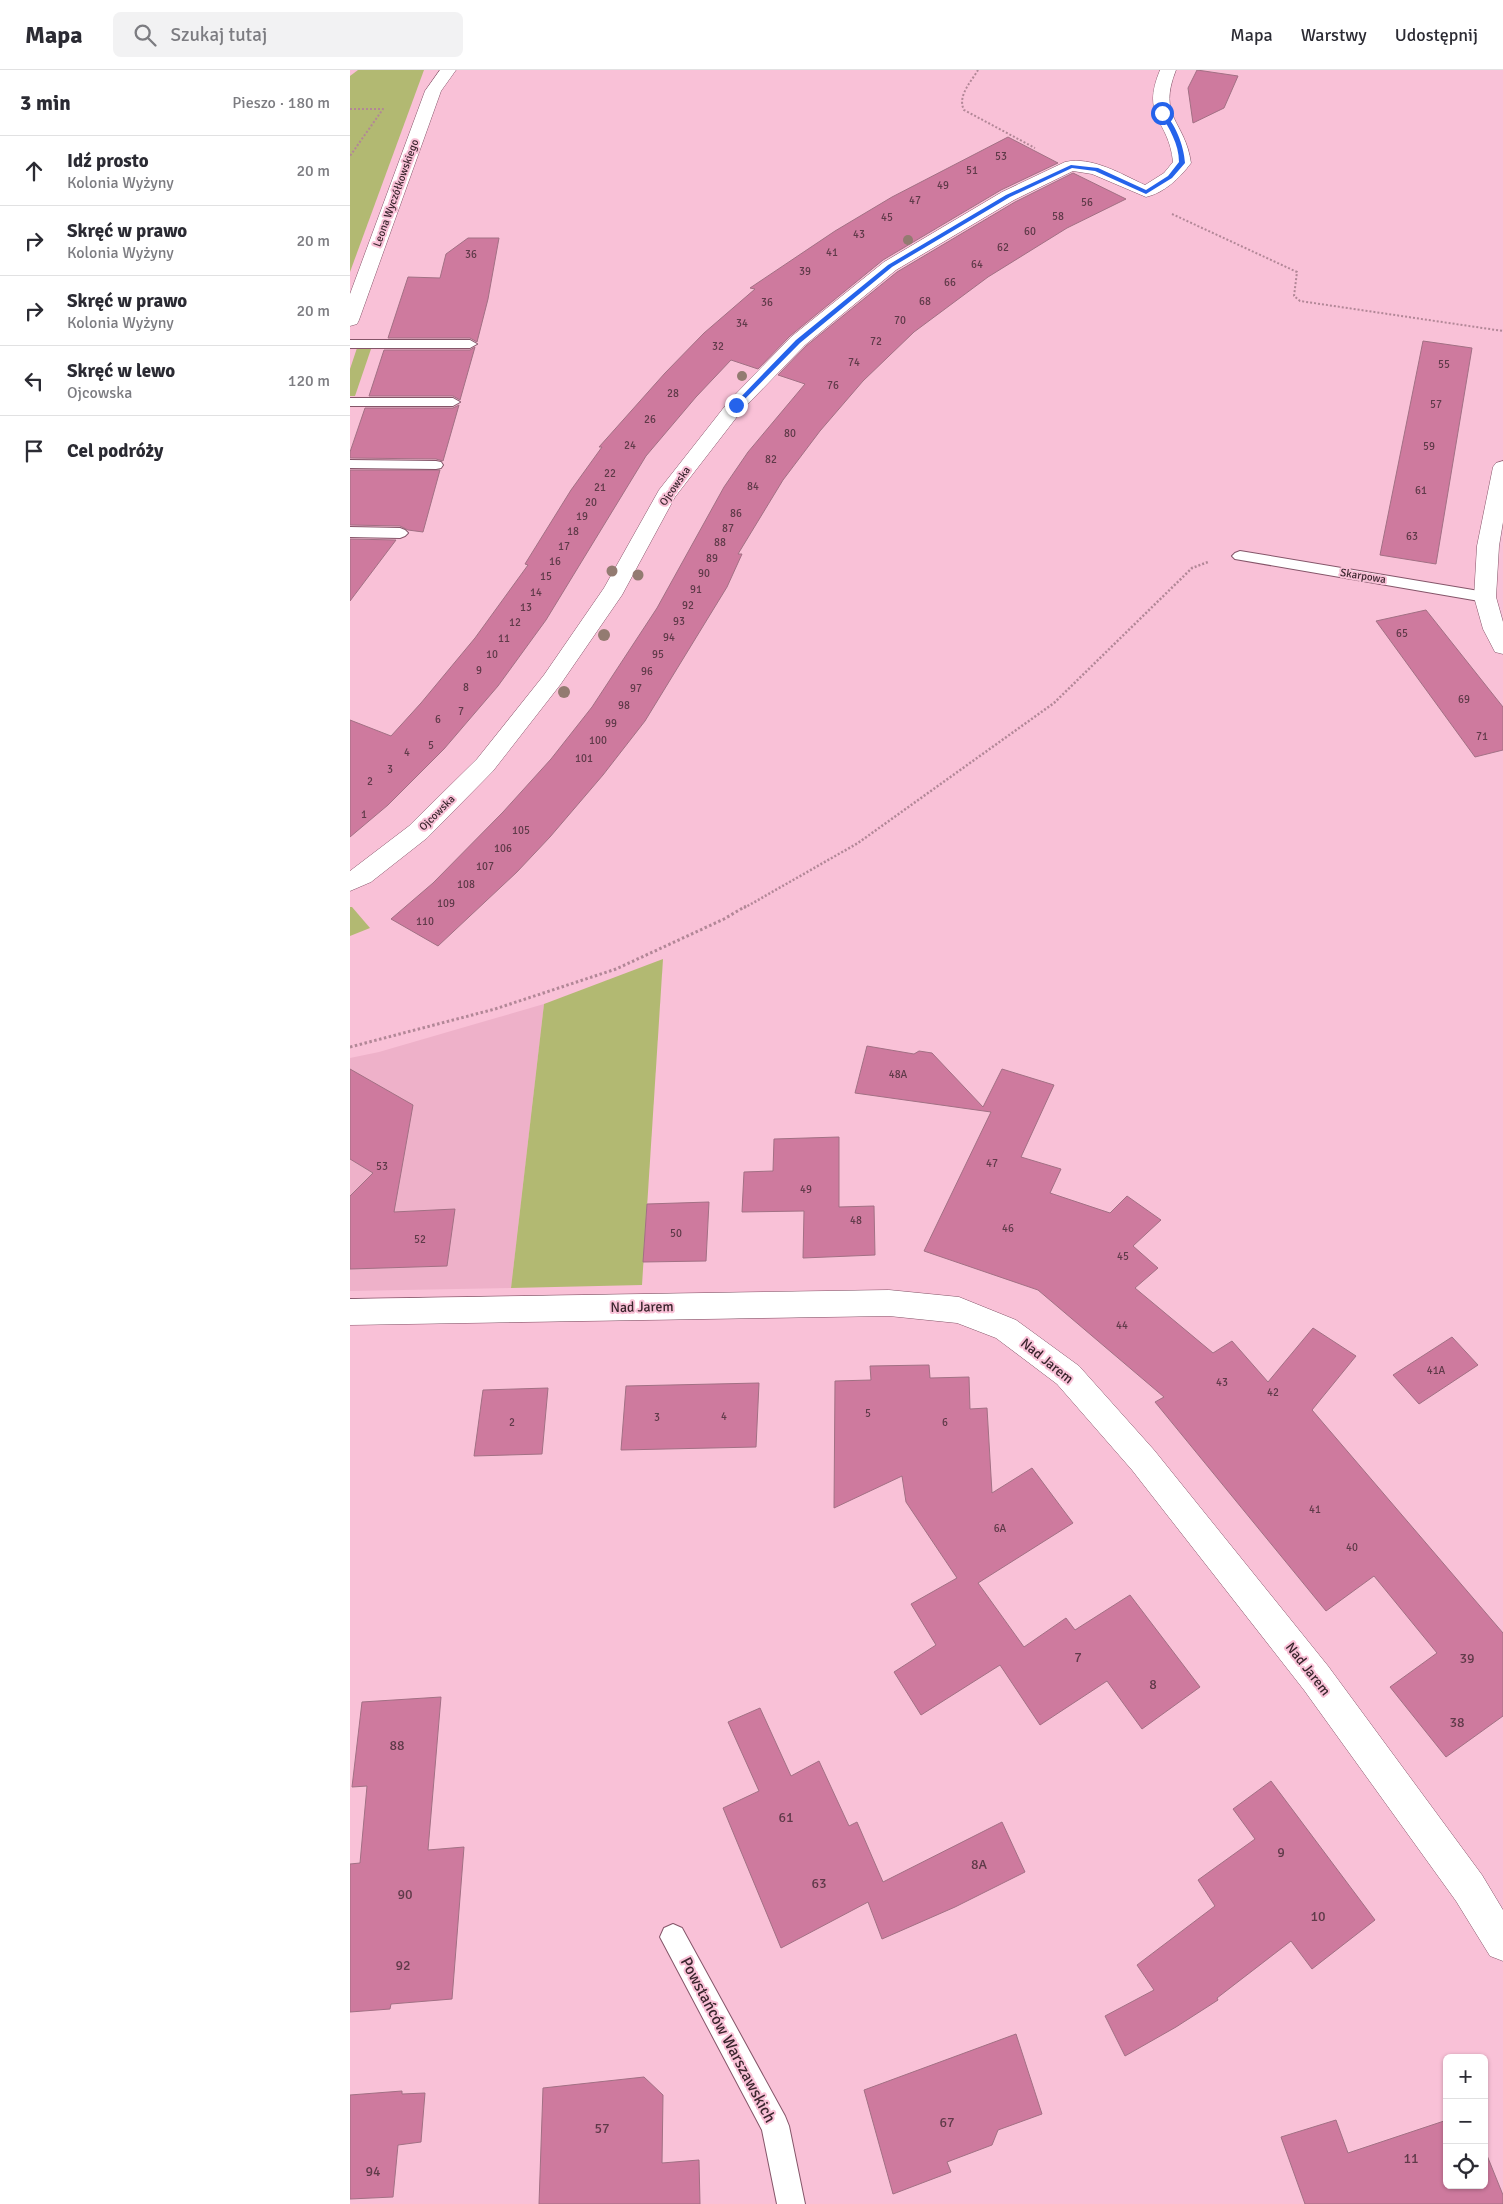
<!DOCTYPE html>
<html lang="pl">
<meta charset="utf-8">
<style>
body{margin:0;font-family:Signika,sans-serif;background:#f2f2f3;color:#2b2b33}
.controls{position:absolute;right:15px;bottom:15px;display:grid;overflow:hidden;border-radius:8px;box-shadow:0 1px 4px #0004}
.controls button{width:45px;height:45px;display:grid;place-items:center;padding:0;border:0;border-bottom:1px solid #e1e1e2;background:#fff;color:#2b2b33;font:25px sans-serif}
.stop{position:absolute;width:15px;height:15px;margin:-11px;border:4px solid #2563eb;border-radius:50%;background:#fff}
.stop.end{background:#2563eb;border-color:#fff;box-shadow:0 1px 5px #0008}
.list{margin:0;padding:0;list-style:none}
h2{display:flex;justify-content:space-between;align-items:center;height:65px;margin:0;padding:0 20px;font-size:21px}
h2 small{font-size:16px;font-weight:400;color:#7c7c81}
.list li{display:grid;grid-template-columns:32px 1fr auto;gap:15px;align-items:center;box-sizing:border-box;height:70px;padding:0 20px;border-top:1px solid #e1e1e2}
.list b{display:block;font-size:19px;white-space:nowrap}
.list p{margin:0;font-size:16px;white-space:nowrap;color:#7c7c81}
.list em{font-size:16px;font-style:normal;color:#7c7c81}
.icon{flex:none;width:28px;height:28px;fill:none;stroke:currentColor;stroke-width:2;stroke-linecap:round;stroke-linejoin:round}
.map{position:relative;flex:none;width:1153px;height:2134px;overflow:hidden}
header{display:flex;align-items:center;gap:30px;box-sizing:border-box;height:70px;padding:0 25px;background:#fff;border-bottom:1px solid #e1e1e2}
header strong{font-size:24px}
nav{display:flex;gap:28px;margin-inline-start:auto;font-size:18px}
.search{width:350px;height:45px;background:#f2f2f3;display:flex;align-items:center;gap:12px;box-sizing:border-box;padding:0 18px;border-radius:8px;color:#7c7c81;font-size:19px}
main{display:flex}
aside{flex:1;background:#fff}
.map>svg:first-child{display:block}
</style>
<header>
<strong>Mapa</strong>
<div class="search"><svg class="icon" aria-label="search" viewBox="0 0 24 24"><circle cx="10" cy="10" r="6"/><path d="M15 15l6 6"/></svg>Szukaj tutaj</div>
<nav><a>Mapa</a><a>Warstwy</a><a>Udostępnij</a></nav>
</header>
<main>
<aside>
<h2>3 min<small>Pieszo · 180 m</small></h2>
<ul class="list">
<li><svg class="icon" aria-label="ahead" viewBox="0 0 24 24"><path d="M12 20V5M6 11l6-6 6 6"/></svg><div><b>Idź prosto</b><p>Kolonia Wyżyny</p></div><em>20 m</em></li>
<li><svg class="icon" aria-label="right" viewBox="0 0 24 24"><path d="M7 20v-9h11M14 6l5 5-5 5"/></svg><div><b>Skręć w prawo</b><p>Kolonia Wyżyny</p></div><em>20 m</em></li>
<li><svg class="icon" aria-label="right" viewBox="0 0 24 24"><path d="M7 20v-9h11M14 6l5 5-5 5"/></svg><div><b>Skręć w prawo</b><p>Kolonia Wyżyny</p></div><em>20 m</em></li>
<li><svg class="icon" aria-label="left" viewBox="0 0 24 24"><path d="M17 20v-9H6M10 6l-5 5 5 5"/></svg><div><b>Skręć w lewo</b><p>Ojcowska</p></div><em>120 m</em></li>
<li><svg class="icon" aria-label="arrive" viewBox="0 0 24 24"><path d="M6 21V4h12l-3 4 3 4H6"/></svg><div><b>Cel podróży</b></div></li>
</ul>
</aside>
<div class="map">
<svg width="1153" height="2134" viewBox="0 0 1153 2134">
<rect width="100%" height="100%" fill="#f9c1d7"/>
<path fill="#eeb1c9" d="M194,934L161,1218L0,1221V988L29,982Z"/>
<g fill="#b2b972">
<path d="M8,0H74L0,202V6Z"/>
<path d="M7,278L21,279L5,326H0V299Z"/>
<path d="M0,837H2L20,858L0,866Z"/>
<path d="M313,889L292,1215L161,1218L194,934Z"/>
</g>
<g fill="#ce7a9e" stroke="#a27084">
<path d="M847,0L888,6L874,38L843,53L838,18Z"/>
<path d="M658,67L708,93L651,120L533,190L440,266L408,299L381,290L346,327L296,386L196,550L148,616L94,679L38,735L0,767V650L41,666L71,633L125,568L178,495L175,494L221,420L252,377H249L315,303L354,263L405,219L400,218L485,161L542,127Z"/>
<path d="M723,103L776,129L717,158L638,207L564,262L513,311L470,361L433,410L388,484H392L377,517L295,651L253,705L200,767L167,802L88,876L41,849L83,813L153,742L201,689L242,637L307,538L374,417L398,382L455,314L428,305L456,276L547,202L665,132Z"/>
<path d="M118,168H149L138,229L127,272L120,268H38L58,207L90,208L96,184Z"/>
<path d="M1073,271L1122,278L1086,494L1030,485Z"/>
<path d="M125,277L110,330L103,326H19L34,280H120Z"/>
<path d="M109,335L93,391L86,389L0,388V382L15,338H103Z"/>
<path d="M0,400H90L73,462L58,460L50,456L0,455Z"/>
<path d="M0,469L46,470L0,531Z"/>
<path d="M1076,540L1153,637V680L1125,687L1026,551Z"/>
<path d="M517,976L564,984L569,981L582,983L633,1037L652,999L704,1015L671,1087L711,1099L700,1123L760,1143L777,1126L811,1150L783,1176L808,1198L785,1218L863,1283L882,1271L918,1312L963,1258L1006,1286L962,1340L1153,1563V1646L1096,1687L1040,1617L1087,1583L1024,1506L976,1541L805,1332L814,1327L688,1220L574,1181L641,1042L505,1023Z"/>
<path d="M0,999L63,1035L44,1142L105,1139L97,1196L0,1199V1126L23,1103L0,1089Z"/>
<path d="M489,1067V1137L524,1136L525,1185L453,1188L454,1141L392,1142L394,1102L423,1101L424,1069Z"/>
<path d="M359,1132L356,1191L293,1192L297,1134Z"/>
<path d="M1102,1267L1128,1295L1069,1334L1043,1305Z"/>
<path d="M579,1295L580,1308L619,1307L620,1339L637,1338L642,1423L682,1398L723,1453L628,1513L674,1577L716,1548L725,1560L780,1525L850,1617L792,1659L757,1611L690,1655L650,1595L571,1645L544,1602L586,1575L561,1534L607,1508L556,1432L552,1406L484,1438L485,1311L521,1310L520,1296Z"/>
<path d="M409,1313L406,1377L271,1380L276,1316Z"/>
<path d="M198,1318L192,1384L124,1386L133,1320Z"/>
<path d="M91,1627L78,1780L114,1777L102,1929L41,1934L40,1939L0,1942V1794L10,1793L17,1716L2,1717L12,1632Z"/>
<path d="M410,1638L441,1706L469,1691L499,1756L507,1752L533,1812L652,1752L675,1802L605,1837L532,1869L518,1832L431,1878L373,1738L409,1721L378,1652Z"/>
<path d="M921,1711L1025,1850L962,1899L941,1871L867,1928L868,1930L826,1957L775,1986L755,1946L804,1920L787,1895L865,1836L848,1810L905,1769L883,1739Z"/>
<path d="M666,1964L692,2044L648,2060L642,2075L597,2092L601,2102L543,2124L514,2020Z"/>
<path d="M294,2007L313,2025L312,2093L349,2090L350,2134H189L193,2018Z"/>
<path d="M52,2021V2024L75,2023L71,2072L48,2075L43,2127L0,2129V2025Z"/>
<path d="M986,2050L998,2083L1097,2050V2115H1134V2078L1153,2125V2134H955L931,2067Z"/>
</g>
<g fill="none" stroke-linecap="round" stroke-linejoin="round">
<g stroke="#855569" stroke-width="2">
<g id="service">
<path d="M0,270H120L127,274L120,278H0Z"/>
<path d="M0,328H103L110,332L103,336H0Z"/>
<path d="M0,390L86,391L91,392L93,395L91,398L86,399L0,398Z"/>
<path d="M0,457L50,458L55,460L58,463L55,466L50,468L0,467Z"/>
<path d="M890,481L1135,522L1141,523L1143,527L1141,531L1135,532L885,489L882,486L885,483Z"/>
<path d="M323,1854L332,1858L435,2046L439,2056L455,2134H427L412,2060L310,1867L314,1858Z"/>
</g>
</g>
<g stroke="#855569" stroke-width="1">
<g id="minor">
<path d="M90,0H106L91,21L9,250L7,254L0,256V224L75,21Z"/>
<path d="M810,0H826C807,48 835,50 841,93C830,108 814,123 796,127L742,104L723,101L664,130L546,200L455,275L393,339L325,427L272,525L210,615L143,701L77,768L21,812L0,821V801L59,756L127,689L194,605L254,518L309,420L379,331L441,267L534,192L652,122L715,92C742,86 771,104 795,115L814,103L823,92C819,49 790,48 810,0Z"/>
<path d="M1153,391V452L1149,476L1146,527L1153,552V584L1145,582L1133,559L1124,527L1127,476L1143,397L1146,393Z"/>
<path d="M539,1220L609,1227L666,1250L729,1296L804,1380L978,1596L1132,1805L1153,1840V1891L1140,1886L1106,1831L954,1620L782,1400L707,1314L646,1268L607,1253L539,1246L0,1255V1229Z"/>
</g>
</g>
<g stroke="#b28797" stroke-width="2" stroke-dasharray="2 2" stroke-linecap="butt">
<path d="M628,0C621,12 607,26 614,40L685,78"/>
<path d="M0,39H33L0,86"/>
<path d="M822,144L947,202L944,226L950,231L1153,261"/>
</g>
<path stroke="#b28797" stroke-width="2.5" stroke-dasharray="2 2" stroke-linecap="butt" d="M394,838L508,773L704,633L842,498L858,492"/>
<path stroke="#b28797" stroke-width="3" stroke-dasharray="2.5 2.5" stroke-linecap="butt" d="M0,977L145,939L266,899L374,849L396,836"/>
<use href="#service" fill="#fff" fill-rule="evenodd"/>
<use href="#minor" fill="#fff" fill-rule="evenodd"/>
</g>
<g fill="#937b71">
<circle cx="558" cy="170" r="5"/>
<circle cx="392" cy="306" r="5"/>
<circle cx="262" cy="501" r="5.5"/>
<circle cx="288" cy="505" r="5.5"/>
<circle cx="254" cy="565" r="6"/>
<circle cx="214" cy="622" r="6"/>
</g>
<path fill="#2563eb" d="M812,41C825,52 834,76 835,93L822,108L796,124L745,101L722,98L660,127L542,197L450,273L388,336L383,335L446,270L538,195L656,125L721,95L748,98L796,120L818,106L829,92C829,74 819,58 810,43Z"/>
<g text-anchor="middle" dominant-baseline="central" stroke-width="4" stroke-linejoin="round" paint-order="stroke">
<g font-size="11" fill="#5f3a49">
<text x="651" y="86">53</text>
<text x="622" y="100">51</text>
<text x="593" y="115">49</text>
<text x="565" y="130">47</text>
<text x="737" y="132">56</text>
<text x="708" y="146">58</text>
<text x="537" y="147">45</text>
<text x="680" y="161">60</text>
<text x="509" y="164">43</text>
<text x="653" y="177">62</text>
<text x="482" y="182">41</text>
<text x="121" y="184">36</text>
<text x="627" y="194">64</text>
<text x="455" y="201">39</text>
<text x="600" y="212">66</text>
<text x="575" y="231">68</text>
<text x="417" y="232">36</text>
<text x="550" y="250">70</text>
<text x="392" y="253">34</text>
<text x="526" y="271">72</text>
<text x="368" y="276">32</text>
<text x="504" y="292">74</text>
<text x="1094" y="294">55</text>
<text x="483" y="315">76</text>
<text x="323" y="323">28</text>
<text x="1086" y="334">57</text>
<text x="300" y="349">26</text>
<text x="440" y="363">80</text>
<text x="280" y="375">24</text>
<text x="1079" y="376">59</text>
<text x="421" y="389">82</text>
<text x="260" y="403">22</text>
<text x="403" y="416">84</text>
<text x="250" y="417">21</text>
<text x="1071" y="420">61</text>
<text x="241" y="432">20</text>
<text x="386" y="443">86</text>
<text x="232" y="446">19</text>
<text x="378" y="458">87</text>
<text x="223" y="461">18</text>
<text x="1062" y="466">63</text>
<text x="370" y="472">88</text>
<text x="214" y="476">17</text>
<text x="362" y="488">89</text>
<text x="205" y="491">16</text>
<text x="354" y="503">90</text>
<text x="196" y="506">15</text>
<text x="346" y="519">91</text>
<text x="186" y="522">14</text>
<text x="338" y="535">92</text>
<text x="176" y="537">13</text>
<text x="329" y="551">93</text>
<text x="165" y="552">12</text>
<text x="1052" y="563">65</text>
<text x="319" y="567">94</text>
<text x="154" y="568">11</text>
<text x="142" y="584">10</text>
<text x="308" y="584">95</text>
<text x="129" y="600">9</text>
<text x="297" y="601">96</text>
<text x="116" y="617">8</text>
<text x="286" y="618">97</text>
<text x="1114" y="629">69</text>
<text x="274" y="635">98</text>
<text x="111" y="641">7</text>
<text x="88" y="649">6</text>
<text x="261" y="653">99</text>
<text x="1132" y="666">71</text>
<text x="248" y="670">100</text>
<text x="81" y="675">5</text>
<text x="57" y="682">4</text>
<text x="234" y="688">101</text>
<text x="40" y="699">3</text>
<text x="20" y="711">2</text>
<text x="14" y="744">1</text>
<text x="171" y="760">105</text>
<text x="153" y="778">106</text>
<text x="135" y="796">107</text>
<text x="116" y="814">108</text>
<text x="96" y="833">109</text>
<text x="75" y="851">110</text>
<text x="548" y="1004">48A</text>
<text x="642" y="1093">47</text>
<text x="32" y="1096">53</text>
<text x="456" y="1119">49</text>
<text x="506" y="1150">48</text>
<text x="658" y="1158">46</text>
<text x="326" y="1163">50</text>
<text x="70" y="1169">52</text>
<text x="773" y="1186">45</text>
<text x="772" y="1255">44</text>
<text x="1086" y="1300">41A</text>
<text x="872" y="1312">43</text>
<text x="923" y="1322">42</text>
<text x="518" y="1343">5</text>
<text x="374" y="1346">4</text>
<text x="307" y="1347">3</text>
<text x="162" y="1352">2</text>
<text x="595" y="1352">6</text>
<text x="965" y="1439">41</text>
<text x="650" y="1458">6A</text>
<text x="1002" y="1477">40</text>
</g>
<g font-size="11" fill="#3a252d" stroke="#f9c1d7">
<text transform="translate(46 123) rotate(-70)">Leona Wyczółkowskiego</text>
<text transform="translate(325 416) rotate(-55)">Ojcowska</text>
<text transform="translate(1013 506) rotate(9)">Skarpowa</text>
<text transform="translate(87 743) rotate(-45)">Ojcowska</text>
</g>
<g font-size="14" fill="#3a252d" stroke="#f9c1d7">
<text transform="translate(292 1237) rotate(-1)">Nad Jarem</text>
<text transform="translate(697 1291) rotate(39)">Nad Jarem</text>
<text transform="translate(958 1599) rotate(52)">Nad Jarem</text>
</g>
<g font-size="14" fill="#5f3a49">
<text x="728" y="1587">7</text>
<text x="1117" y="1588">39</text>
<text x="803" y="1614">8</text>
<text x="1107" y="1652">38</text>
<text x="47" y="1675">88</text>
<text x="436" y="1747">61</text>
<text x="931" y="1782">9</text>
<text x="629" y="1794">8A</text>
<text x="469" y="1813">63</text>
<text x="55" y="1824">90</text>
<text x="968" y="1846">10</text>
<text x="53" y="1895">92</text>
<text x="597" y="2052">67</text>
<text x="252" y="2058">57</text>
<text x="1061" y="2088">11</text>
<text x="23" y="2101">94</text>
</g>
<g font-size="16" fill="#3a252d" stroke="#f9c1d7">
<text transform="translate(378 1970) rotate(62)">Powstańców Warszawskich</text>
</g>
</g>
</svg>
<div class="controls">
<button>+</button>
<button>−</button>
<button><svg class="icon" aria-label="locate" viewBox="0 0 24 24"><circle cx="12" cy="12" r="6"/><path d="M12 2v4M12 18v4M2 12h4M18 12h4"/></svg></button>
</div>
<div class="stop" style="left:812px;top:43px"></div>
<div class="stop end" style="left:386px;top:335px"></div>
</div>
</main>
